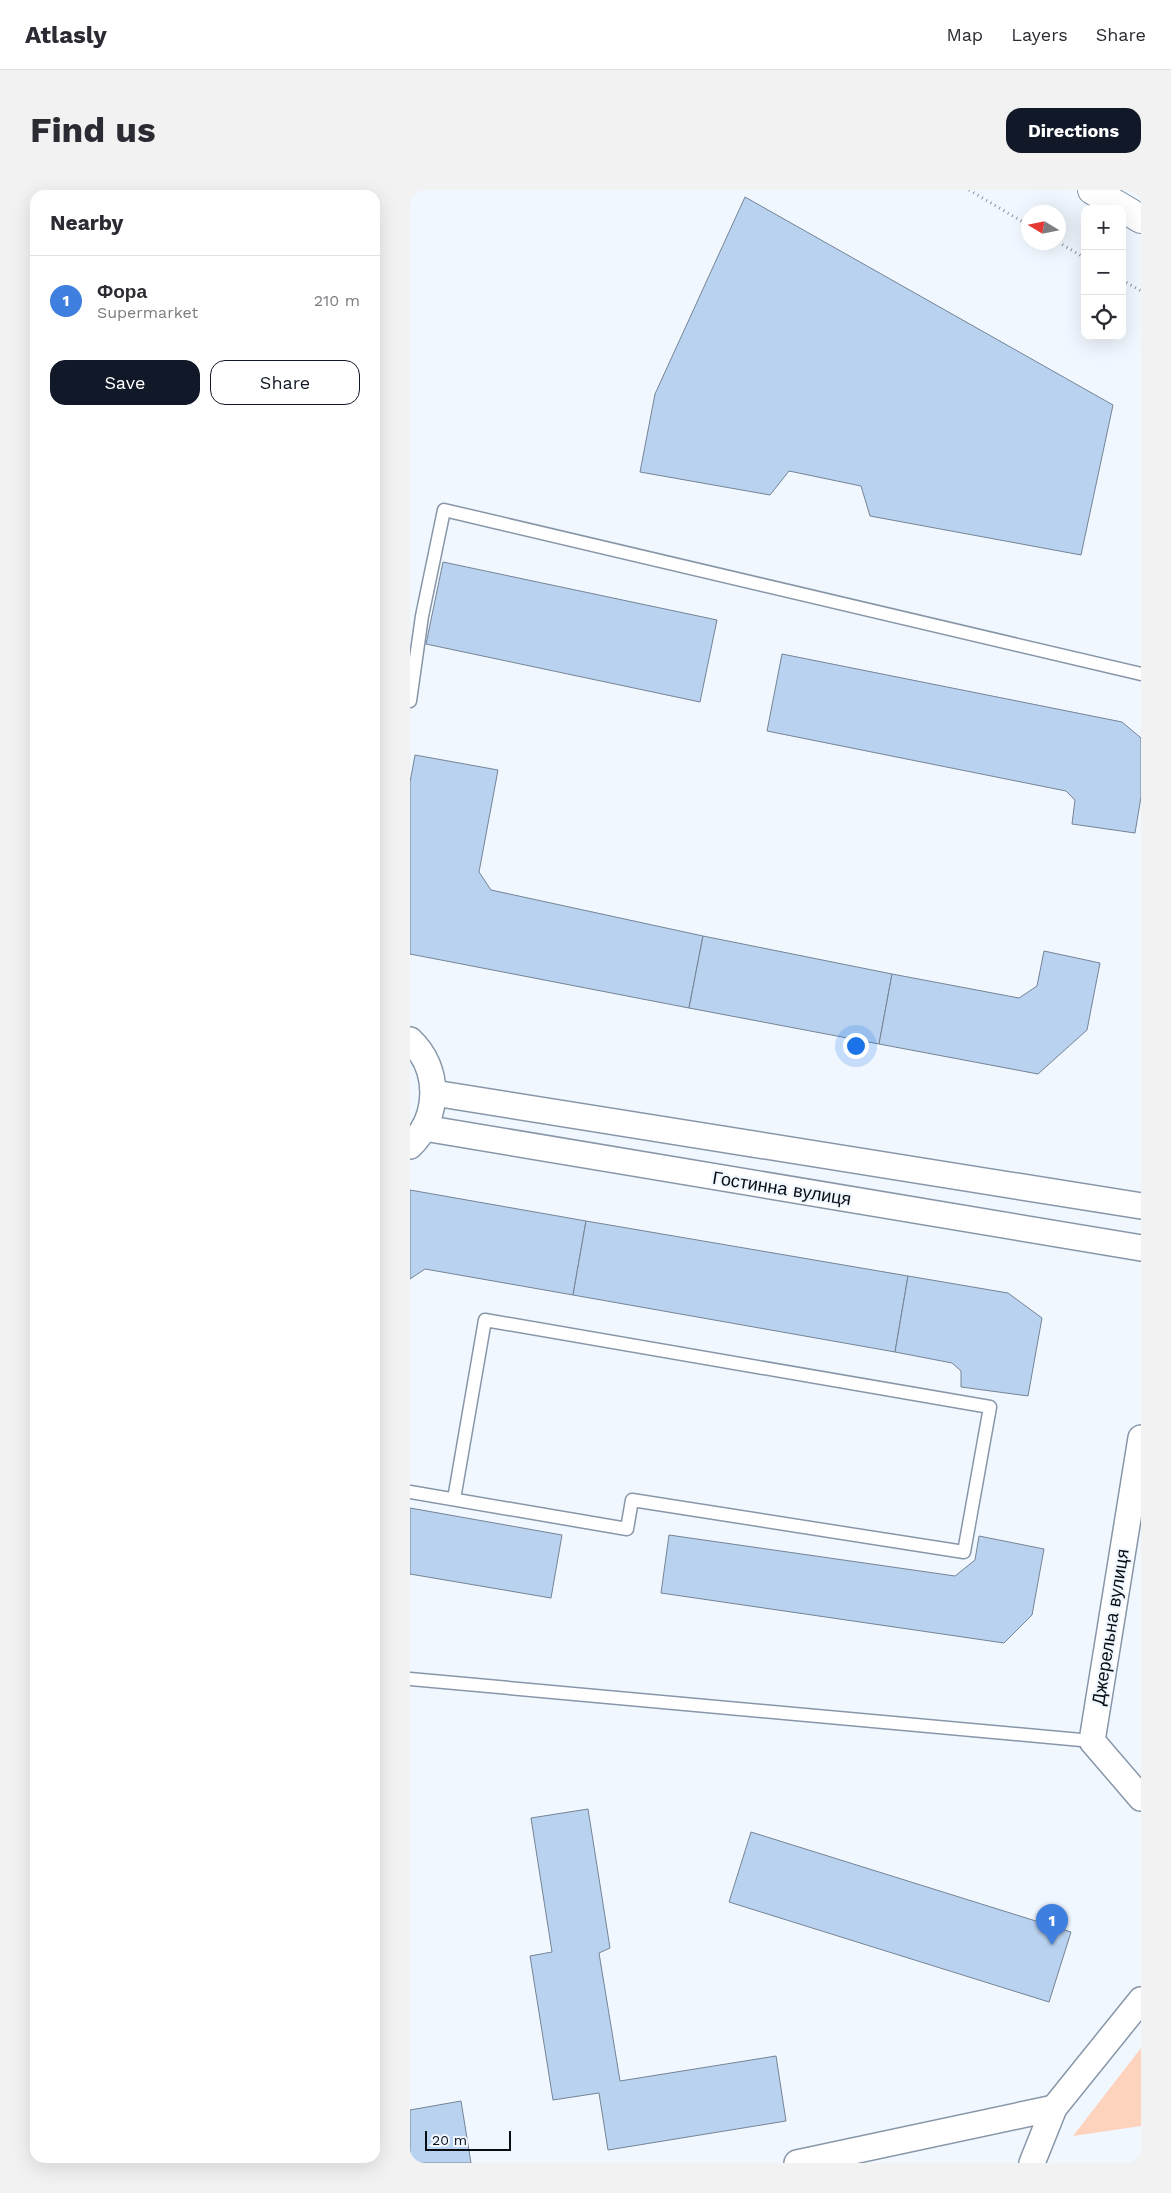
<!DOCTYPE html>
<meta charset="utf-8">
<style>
body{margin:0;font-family:"Work Sans",sans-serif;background:#f2f2f3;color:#2b2b33}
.controls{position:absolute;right:15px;top:15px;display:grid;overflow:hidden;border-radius:10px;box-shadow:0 5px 20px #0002}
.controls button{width:45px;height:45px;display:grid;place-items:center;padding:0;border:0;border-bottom:1px solid #e1e1e2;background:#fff;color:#2b2b33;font:25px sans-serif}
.compass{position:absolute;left:611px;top:15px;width:45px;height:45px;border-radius:50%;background:#fff;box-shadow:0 5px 20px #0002;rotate:280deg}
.scale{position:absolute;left:15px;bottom:12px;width:86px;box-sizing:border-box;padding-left:5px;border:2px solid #080d13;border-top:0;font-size:14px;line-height:18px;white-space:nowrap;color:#080d13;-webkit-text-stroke:4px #f0f7ff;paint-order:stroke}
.you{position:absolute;left:445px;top:855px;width:18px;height:18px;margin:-12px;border:4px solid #fff;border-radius:50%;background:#1a73e8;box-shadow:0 0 0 8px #1a73e833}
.badge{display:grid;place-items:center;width:32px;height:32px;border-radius:50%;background:#111827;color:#fff;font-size:16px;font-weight:700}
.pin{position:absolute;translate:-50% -41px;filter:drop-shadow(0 1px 2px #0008)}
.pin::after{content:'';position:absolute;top:26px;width:18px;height:15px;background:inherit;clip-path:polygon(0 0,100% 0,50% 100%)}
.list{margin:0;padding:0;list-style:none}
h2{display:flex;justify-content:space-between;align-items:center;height:65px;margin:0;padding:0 20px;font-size:21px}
h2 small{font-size:16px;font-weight:400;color:#7c7c81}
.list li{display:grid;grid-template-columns:32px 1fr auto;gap:15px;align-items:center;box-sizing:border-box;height:90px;padding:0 20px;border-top:1px solid #e1e1e2}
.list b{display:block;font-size:19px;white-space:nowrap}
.list p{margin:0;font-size:16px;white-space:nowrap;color:#7c7c81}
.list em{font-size:16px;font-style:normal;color:#7c7c81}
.actions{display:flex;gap:10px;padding:15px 20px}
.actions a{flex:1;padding:11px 0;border:1px solid #111827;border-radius:15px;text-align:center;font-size:18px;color:#111827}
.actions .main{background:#111827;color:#fff}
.icon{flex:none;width:28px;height:28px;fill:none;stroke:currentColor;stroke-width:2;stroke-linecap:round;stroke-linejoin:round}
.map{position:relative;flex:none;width:731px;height:1973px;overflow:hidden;border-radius:15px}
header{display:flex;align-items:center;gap:30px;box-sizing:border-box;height:70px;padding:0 25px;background:#fff;border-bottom:1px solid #e1e1e2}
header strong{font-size:24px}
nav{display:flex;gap:28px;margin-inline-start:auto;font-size:18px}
.intro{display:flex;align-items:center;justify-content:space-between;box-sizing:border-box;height:120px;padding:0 30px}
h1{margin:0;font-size:35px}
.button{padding:12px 22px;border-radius:15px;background:#111827;color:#fff;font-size:18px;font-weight:700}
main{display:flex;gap:30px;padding:0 30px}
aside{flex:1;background:#fff;border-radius:15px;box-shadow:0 5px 20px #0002}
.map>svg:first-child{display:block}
</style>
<header>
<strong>Atlasly</strong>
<nav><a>Map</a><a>Layers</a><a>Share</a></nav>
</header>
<div class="intro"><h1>Find us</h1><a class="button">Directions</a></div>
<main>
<aside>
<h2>Nearby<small></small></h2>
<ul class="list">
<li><span class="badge" style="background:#3f7fe0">1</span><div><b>Фора</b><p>Supermarket</p></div><em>210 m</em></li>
</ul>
<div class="actions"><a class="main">Save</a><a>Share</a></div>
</aside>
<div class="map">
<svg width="731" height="1973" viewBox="0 0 731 1973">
<rect width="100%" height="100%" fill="#f0f7ff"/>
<path fill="#fdd3bd" d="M731,1858V1936L663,1946Z"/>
<g fill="#b9d2f0" stroke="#758495">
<path d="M335,7L703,215L671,365L460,326L451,296L379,281L360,305L230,282L245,204Z"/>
<path d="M33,372L307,430L290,512L16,454Z"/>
<path d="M372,464L712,532L731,548V607L725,643L662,634L665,610L656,601L357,541Z"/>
<path d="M5,565L88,580L69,682L81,700L293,746L279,818L0,764V592Z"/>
<path d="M293,746L482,784L469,854L279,818Z"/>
<path d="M634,761L690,773L677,840L628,884L469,854L482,784L609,808L627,796Z"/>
<path d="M0,1000L176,1031L163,1105L15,1079L0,1089Z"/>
<path d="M176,1031L498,1086L485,1162L163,1105Z"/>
<path d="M498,1086L598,1103L632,1128L618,1206L551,1197V1181L542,1173L485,1162Z"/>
<path d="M0,1318L152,1345L141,1408L0,1384Z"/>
<path d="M259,1345L545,1386L565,1370L569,1346L634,1359L622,1425L594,1453L251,1403Z"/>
<path d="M178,1619L200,1758L189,1763L210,1891L366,1866L376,1931L198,1960L189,1903L143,1910L120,1766L142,1762L121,1628Z"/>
<path d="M341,1642L661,1742L639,1812L319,1712Z"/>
<path d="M51,1911L61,1973H0V1920Z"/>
</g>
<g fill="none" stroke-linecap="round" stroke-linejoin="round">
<g stroke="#8796a8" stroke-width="15">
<g id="service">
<path d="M0,511L12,426L34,320L731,484"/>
<path d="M0,1302L217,1339L222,1310L554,1362L580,1217L75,1130L44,1309"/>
<path d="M0,1489L682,1551"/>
</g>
</g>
<g stroke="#8796a8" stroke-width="28">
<g id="minor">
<path d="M0,850C31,879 30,927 0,956"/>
<path d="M24,903L731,1016"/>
<path d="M14,938L731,1058"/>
<path d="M731,1248L682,1551L731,1608"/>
<path d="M387,1973L644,1918"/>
<path d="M622,1973L644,1918L731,1810"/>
</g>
</g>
<g stroke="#8796a8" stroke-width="30">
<path id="tertiary" d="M682,0L731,29"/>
</g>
<g stroke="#8b9198" stroke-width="3" stroke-dasharray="1 4" stroke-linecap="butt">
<path d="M559,0L618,35"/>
<path d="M648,52L675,68"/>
<path d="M712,90L731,101"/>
</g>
<use href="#service" stroke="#fff" stroke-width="12"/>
<use href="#minor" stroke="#fff" stroke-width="25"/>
<use href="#tertiary" stroke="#fff" stroke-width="28"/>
</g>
<g text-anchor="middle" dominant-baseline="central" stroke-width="4.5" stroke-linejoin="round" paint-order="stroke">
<g font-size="18" fill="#080d13" stroke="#f0f7ff">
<text transform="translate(372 998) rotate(9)">Гостинна вулиця</text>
<text transform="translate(700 1437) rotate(-81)">Джерельна вулиця</text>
</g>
</g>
</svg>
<div class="controls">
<button>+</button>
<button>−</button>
<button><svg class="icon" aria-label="locate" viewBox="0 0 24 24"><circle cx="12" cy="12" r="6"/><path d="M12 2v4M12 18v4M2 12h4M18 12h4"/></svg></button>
</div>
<svg class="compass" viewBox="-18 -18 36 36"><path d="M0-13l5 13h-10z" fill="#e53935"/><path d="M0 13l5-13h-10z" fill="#7c7c81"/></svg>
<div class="scale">20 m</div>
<div class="you"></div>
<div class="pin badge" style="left:642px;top:1755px;background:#3f7fe0">1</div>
</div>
</main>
